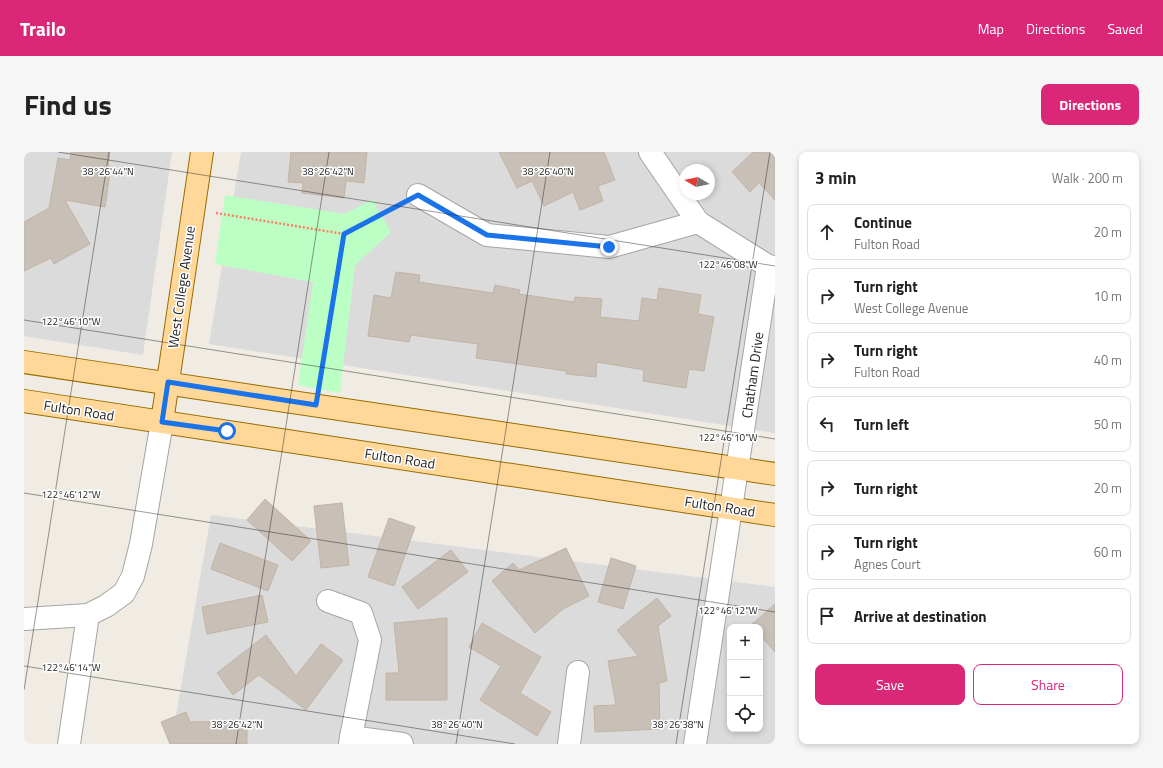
<!DOCTYPE html>
<meta charset="utf-8">
<style>
body{margin:0;font-family:"Titillium Web",sans-serif;background:#f6f6f6;color:#222}
.controls{position:absolute;right:12px;bottom:12px;display:grid;overflow:hidden;border-radius:8px;box-shadow:0 2px 6px #0003}
.controls button{width:36px;height:36px;display:grid;place-items:center;padding:0;border:0;border-bottom:1px solid #e0e0e0;background:#fff;color:#222;font:20px sans-serif}
.compass{position:absolute;left:655px;top:12px;width:36px;height:36px;border-radius:50%;background:#fff;box-shadow:0 2px 6px #0003;rotate:279deg}
.stop{position:absolute;width:12px;height:12px;margin:-9px;border:3px solid #1a73e8;border-radius:50%;background:#fff}
.stop.end{background:#1a73e8;border-color:#fff;box-shadow:0 1px 4px #0008}
.list{margin:0;padding:0;list-style:none}
h2{display:flex;justify-content:space-between;align-items:center;height:52px;margin:0;padding:0 16px;font-size:17px}
h2 small{font-size:13px;font-weight:400;color:#767676}
.list li{display:grid;grid-template-columns:26px 1fr auto;gap:12px;align-items:center;box-sizing:border-box;height:56px;margin:0 8px 8px;padding:0 8px;border:1px solid #e0e0e0;border-radius:8px}
.list b{display:block;font-size:15px;white-space:nowrap}
.list p{margin:0;font-size:13px;white-space:nowrap;color:#767676}
.list em{font-size:13px;font-style:normal;color:#767676}
.actions{display:flex;gap:8px;padding:12px 16px}
.actions a{flex:1;padding:9px 0;border:1px solid #db2777;border-radius:8px;text-align:center;font-size:14px;color:#db2777}
.actions .main{background:#db2777;color:#fff}
.icon{flex:none;width:22px;height:22px;fill:none;stroke:currentColor;stroke-width:2;stroke-linecap:round;stroke-linejoin:round}
.map{position:relative;flex:none;width:751px;height:592px;overflow:hidden;border-radius:8px}
header{display:flex;align-items:center;gap:24px;box-sizing:border-box;height:56px;padding:0 20px;background:#db2777;color:#fff}
header strong{font-size:19px}
nav{display:flex;gap:22px;margin-inline-start:auto;font-size:14px}
.intro{display:flex;align-items:center;justify-content:space-between;box-sizing:border-box;height:96px;padding:0 24px}
h1{margin:0;font-size:28px}
.button{padding:10px 18px;border-radius:8px;background:#db2777;color:#fff;font-size:14px;font-weight:700}
main{display:flex;gap:24px;padding:0 24px}
aside{flex:1;background:#fff;border-radius:8px;box-shadow:0 2px 6px #0003}
.map>svg:first-child{display:block}
</style>
<header>
<strong>Trailo</strong>
<nav><a>Map</a><a>Directions</a><a>Saved</a></nav>
</header>
<div class="intro"><h1>Find us</h1><a class="button">Directions</a></div>
<main>
<div class="map">
<svg width="751" height="592" viewBox="0 0 751 592">
<rect width="100%" height="100%" fill="#f0ece3"/>
<g fill="#dcdbdb" fill-rule="evenodd">
<path d="M0,0H148L119,203L0,184Z"/>
<path d="M217,0H751V281L185,192ZM661,18H685V42H661Z"/>
<path d="M187,363L751,435V592H147ZM706,475H736V577H706Z"/>
</g>
<path fill="#bcffc4" d="M201,43L320,62L348,48L367,80L331,113L316,241L274,233L289,130L191,112Z"/>
<g fill="#c8bfb6" stroke="#c3b3a4">
<path d="M47,0H86L84,14H87L81,55L41,48L66,92L30,112L27,106L0,119V70L25,56L34,6L46,8Z"/>
<path d="M267,0H343L340,31L322,29L320,46L278,41L279,31L264,30Z"/>
<path d="M475,0H580L591,28L574,34L579,49L556,58L549,40L520,54L508,29L493,36Z"/>
<path d="M729,0H751V48L735,31L726,40L708,20Z"/>
<path d="M372,120L396,123L395,130L469,141L471,133L496,138L495,142L550,150L551,145L578,147L576,165L615,169L618,146L633,148L635,136L677,143L674,162L690,165L680,219L665,217L662,236L619,229L620,218L573,210L572,225L542,222V219L452,206L454,192L387,183L385,190L344,184L350,143L367,146Z"/>
<path d="M241,347L287,389L268,409L223,368Z"/>
<path d="M318,351L325,413L297,416L290,354Z"/>
<path d="M365,366L391,375L370,434L344,425Z"/>
<path d="M196,391L254,413L244,439L187,417Z"/>
<path d="M542,396L565,444L539,457L511,481L468,429L489,411L495,418Z"/>
<path d="M427,398L444,420L394,457L378,435Z"/>
<path d="M587,406L612,414L599,457L574,450Z"/>
<path d="M238,443L244,470L183,482L178,455Z"/>
<path d="M633,446L647,464L634,474L643,529L635,531L636,577L571,580L570,554L592,553L584,509L614,504L593,478Z"/>
<path d="M751,452V500L736,483V475H729L727,473Z"/>
<path d="M423,466V548H362V521H375L370,471Z"/>
<path d="M458,471L517,505L496,541L527,560L513,584L456,548L477,514L445,495Z"/>
<path d="M242,483L272,524L297,492L319,508L282,558L235,523L209,543L193,521Z"/>
<path d="M162,560L166,570L223,569V592H146L137,570Z"/>
</g>
<g fill="none" stroke-linecap="round" stroke-linejoin="round">
<g stroke="#a5a5a5" stroke-width="24">
<g id="minor">
<path d="M626,0L674,70L744,114L751,115"/>
<path d="M394,43L463,83L585,95L674,70"/>
<path d="M304,449L337,461L346,488L327,585"/>
<path d="M0,467L64,463L82,454L100,441L109,424L117,392L138,270"/>
<path d="M45,592L64,463"/>
<path d="M326,592L327,585L378,592"/>
<path d="M545,592L554,520"/>
<path d="M671,592L744,114"/>
</g>
</g>
<g stroke="#986c00" stroke-width="24">
<g id="major">
<path d="M0,210L751,322"/>
<path d="M0,249L751,363"/>
<path d="M138,270L178,0"/>
</g>
</g>
<g stroke="#ff7c65" stroke-width="2.5" stroke-dasharray="2 2" stroke-linecap="butt">
<path d="M192,61L320,82"/>
<path d="M296,230L320,82L374,54"/>
</g>
<use href="#minor" stroke="#fff" stroke-width="22"/>
<use href="#major" stroke="#ffd799" stroke-width="22"/>
</g>
<g fill="none" stroke-linecap="round" stroke-linejoin="round">
<path stroke="#1a73e8" stroke-width="5" d="M203,279L138,270L144,230L292,253L320,82L394,43L463,83L585,95"/>
</g>
<path fill="none" stroke="#1e1e1e" stroke-width="1" stroke-opacity="0.45" d="M34,0L751,114M0,168L751,287M0,341L751,460M0,514L491,592M0,538L85,0M212,592L305,0M432,592L526,0M652,592L746,0"/>
<g text-anchor="middle" dominant-baseline="central" stroke-width="3" stroke-linejoin="round" paint-order="stroke">
<g font-size="14" fill="#1e1e1e" stroke="#fff">
<text transform="translate(157 135) rotate(-82)">West College Avenue</text>
<text transform="translate(728 223) rotate(-82)">Chatham Drive</text>
<text transform="translate(55 258) rotate(9)">Fulton Road</text>
<text transform="translate(376 306) rotate(9)">Fulton Road</text>
<text transform="translate(696 354) rotate(9)">Fulton Road</text>
</g>
</g>
<g font-size="10" text-anchor="middle" fill="#1e1e1e" stroke="#fff" stroke-width="3" stroke-linejoin="round" paint-order="stroke">
<text x="84" y="23">38°26'44"N</text>
<text x="304" y="23">38°26'42"N</text>
<text x="524" y="23">38°26'40"N</text>
<text x="704" y="116">122°46'08"W</text>
<text x="47" y="173">122°46'10"W</text>
<text x="704" y="289">122°46'10"W</text>
<text x="47" y="346">122°46'12"W</text>
<text x="704" y="462">122°46'12"W</text>
<text x="47" y="519">122°46'14"W</text>
<text x="213" y="576">38°26'42"N</text>
<text x="433" y="576">38°26'40"N</text>
<text x="654" y="576">38°26'38"N</text>
</g>
</svg>
<div class="controls">
<button>+</button>
<button>−</button>
<button><svg class="icon" aria-label="locate" viewBox="0 0 24 24"><circle cx="12" cy="12" r="6"/><path d="M12 2v4M12 18v4M2 12h4M18 12h4"/></svg></button>
</div>
<svg class="compass" viewBox="-18 -18 36 36"><path d="M0-13l5 13h-10z" fill="#e53935"/><path d="M0 13l5-13h-10z" fill="#767676"/></svg>
<div class="stop" style="left:203px;top:279px"></div>
<div class="stop end" style="left:585px;top:95px"></div>
</div>
<aside>
<h2>3 min<small>Walk · 200 m</small></h2>
<ul class="list">
<li><svg class="icon" aria-label="ahead" viewBox="0 0 24 24"><path d="M12 20V5M6 11l6-6 6 6"/></svg><div><b>Continue</b><p>Fulton Road</p></div><em>20 m</em></li>
<li><svg class="icon" aria-label="right" viewBox="0 0 24 24"><path d="M7 20v-9h11M14 6l5 5-5 5"/></svg><div><b>Turn right</b><p>West College Avenue</p></div><em>10 m</em></li>
<li><svg class="icon" aria-label="right" viewBox="0 0 24 24"><path d="M7 20v-9h11M14 6l5 5-5 5"/></svg><div><b>Turn right</b><p>Fulton Road</p></div><em>40 m</em></li>
<li><svg class="icon" aria-label="left" viewBox="0 0 24 24"><path d="M17 20v-9H6M10 6l-5 5 5 5"/></svg><div><b>Turn left</b></div><em>50 m</em></li>
<li><svg class="icon" aria-label="right" viewBox="0 0 24 24"><path d="M7 20v-9h11M14 6l5 5-5 5"/></svg><div><b>Turn right</b></div><em>20 m</em></li>
<li><svg class="icon" aria-label="right" viewBox="0 0 24 24"><path d="M7 20v-9h11M14 6l5 5-5 5"/></svg><div><b>Turn right</b><p>Agnes Court</p></div><em>60 m</em></li>
<li><svg class="icon" aria-label="arrive" viewBox="0 0 24 24"><path d="M6 21V4h12l-3 4 3 4H6"/></svg><div><b>Arrive at destination</b></div></li>
</ul>
<div class="actions"><a class="main">Save</a><a>Share</a></div>
</aside>
</main>
